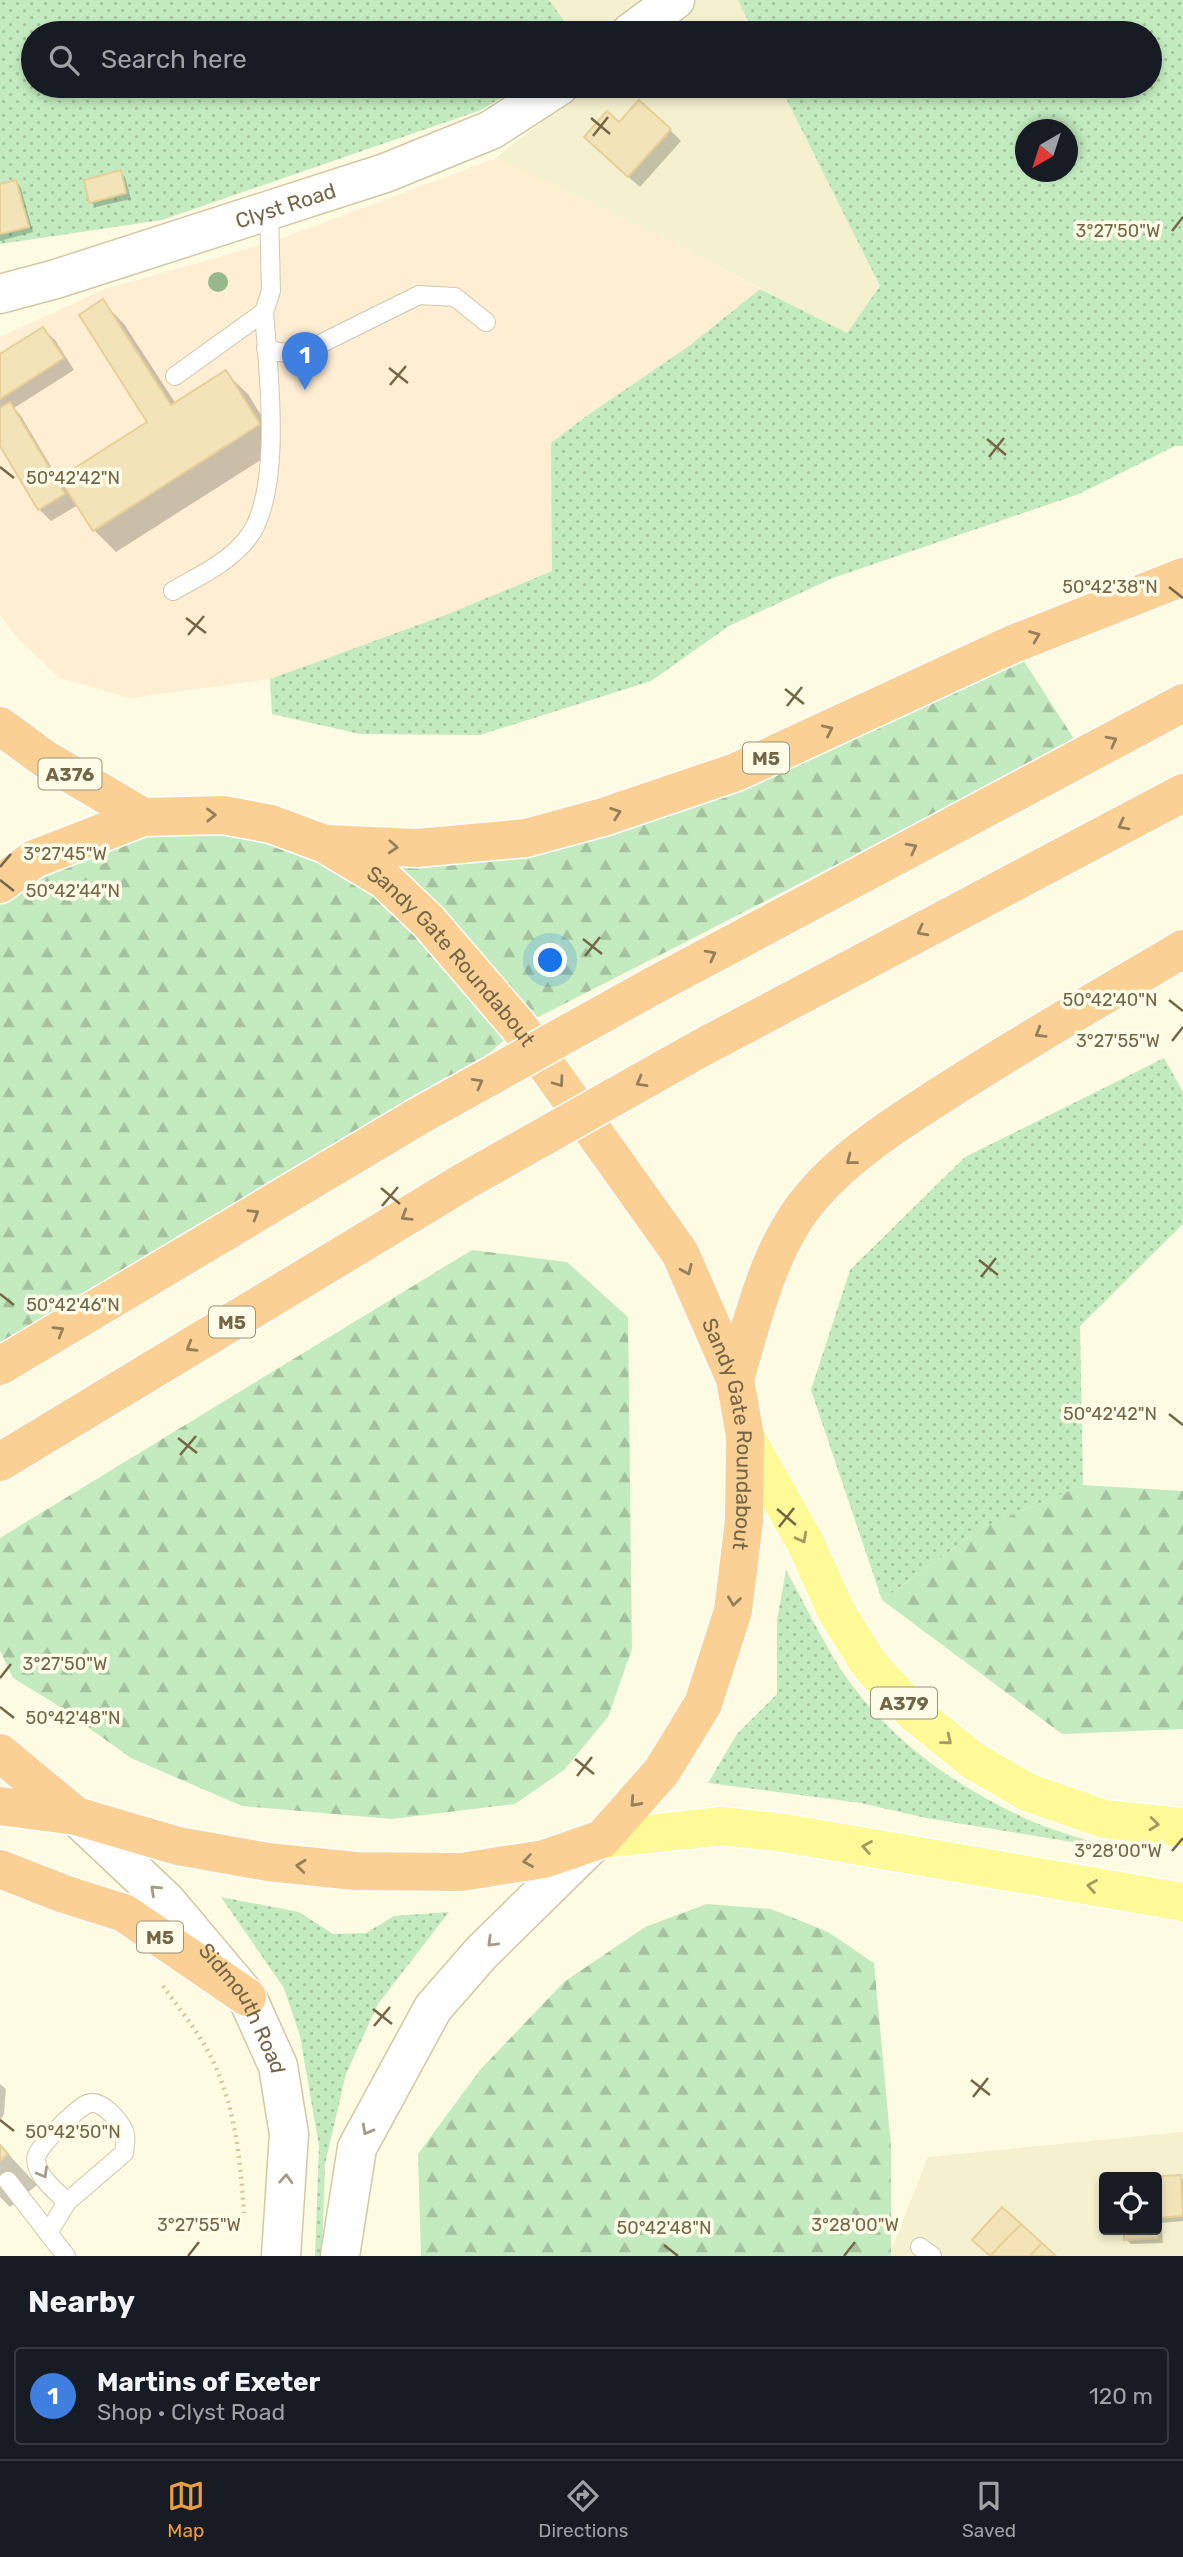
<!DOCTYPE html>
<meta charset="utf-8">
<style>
body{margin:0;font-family:Rubik,sans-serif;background:#242831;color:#f1f3f6}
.controls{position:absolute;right:21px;bottom:21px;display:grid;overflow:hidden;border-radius:7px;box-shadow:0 4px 10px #0003}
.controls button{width:63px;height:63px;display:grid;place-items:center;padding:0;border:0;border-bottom:2px solid #363941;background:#171b24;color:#f1f3f6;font:35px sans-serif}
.compass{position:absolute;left:1015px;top:119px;width:63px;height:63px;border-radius:50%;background:#171b24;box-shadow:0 4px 10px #0003;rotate:219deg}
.you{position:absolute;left:551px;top:961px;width:24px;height:24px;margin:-18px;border:5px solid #fff;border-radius:50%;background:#1a73e8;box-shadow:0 0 0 10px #1a73e833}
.badge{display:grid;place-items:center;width:46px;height:46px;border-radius:50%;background:#ec9f41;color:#fff;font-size:23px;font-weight:700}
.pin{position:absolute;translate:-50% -58px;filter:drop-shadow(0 2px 4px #0008)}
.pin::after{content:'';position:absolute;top:37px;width:24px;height:21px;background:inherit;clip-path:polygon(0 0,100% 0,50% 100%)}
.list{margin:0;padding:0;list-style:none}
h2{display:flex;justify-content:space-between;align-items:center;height:91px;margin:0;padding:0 28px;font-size:30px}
h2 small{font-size:23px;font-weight:400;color:#9ea1a6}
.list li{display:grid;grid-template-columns:46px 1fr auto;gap:21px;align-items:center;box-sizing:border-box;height:98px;margin:0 14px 14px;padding:0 14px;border:2px solid #363941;border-radius:7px}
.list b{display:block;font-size:26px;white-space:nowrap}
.list p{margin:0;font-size:23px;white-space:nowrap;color:#9ea1a6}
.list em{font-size:23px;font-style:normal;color:#9ea1a6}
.icon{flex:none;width:38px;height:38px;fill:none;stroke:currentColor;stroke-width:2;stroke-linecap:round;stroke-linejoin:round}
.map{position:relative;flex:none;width:1183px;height:2256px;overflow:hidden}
.search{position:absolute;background:#171b24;box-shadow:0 4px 10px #0003;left:21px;right:21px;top:21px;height:77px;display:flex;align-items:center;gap:18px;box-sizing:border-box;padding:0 24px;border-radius:38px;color:#9ea1a6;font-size:26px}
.sheet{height:203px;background:#171b24}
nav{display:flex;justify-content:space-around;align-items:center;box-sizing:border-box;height:98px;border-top:2px solid #363941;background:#171b24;font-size:19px;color:#9ea1a6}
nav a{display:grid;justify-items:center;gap:4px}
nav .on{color:#ec9f41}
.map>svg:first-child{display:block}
</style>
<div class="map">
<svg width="1183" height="2256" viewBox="0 0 1183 2256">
<defs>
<pattern id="grass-dots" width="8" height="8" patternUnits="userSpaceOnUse" patternTransform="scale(1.75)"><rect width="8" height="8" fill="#c3ebbf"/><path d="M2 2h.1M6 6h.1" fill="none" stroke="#a3c29d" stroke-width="1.8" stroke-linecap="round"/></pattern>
<pattern id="forest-firs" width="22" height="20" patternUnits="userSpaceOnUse" patternTransform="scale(1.75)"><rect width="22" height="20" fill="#c3ebbf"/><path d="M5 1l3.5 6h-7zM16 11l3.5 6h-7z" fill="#a3c29d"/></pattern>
</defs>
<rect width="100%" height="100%" fill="#fdfbe1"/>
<g fill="#f5f0cf" fill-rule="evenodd">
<path d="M549,0H740L756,33H568L565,21Z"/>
<path d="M587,86H781L880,286L847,334L667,239L496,158Z"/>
<path d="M1183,2132V2256H889L928,2157ZM1104,2177H1157V2230H1104Z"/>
</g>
<path fill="#feeed4" d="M496,158L667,239L760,289L689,346L585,417L552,443L553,571L448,614L270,679L130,698L60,678L17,638L0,615V337L105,289L272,242Z"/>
<g fill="url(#grass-dots)" fill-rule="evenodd">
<path d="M0,0H549L565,22L568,33H33V86H521L481,110L162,220L0,244Z"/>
<path d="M738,0H1183V446H1175L1079,494L833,578L729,626L651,681L480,735L360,734L272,714L270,679L448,614L552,571L551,443L585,417L689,346L760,289L847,333L880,286L780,86H1150V33H754ZM1026,130H1068V172H1026Z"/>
<path d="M1164,1058L1183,1092V1224L1080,1326L1083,1485L982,1528L882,1600L811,1390L850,1270L965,1157Z"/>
<path d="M786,1570C804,1602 820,1637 840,1668C886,1738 954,1786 1029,1820C1056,1832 1087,1840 1115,1849L926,1818L861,1803L708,1783L737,1734L777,1694V1620Z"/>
<path d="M221,1897L299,1912L333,1934L366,1933L394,1916L449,1912L378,2004L346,2074L325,2164L322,2256H315L319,2146L300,2036L284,1988Z"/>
</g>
<g fill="url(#forest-firs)">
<path d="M1013,644L1076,742L519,1027L418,1116L0,1366V884L143,817L526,838Z"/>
<path d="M472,1250L567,1262L628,1317L632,1649L608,1717L564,1770L515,1804L392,1819L242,1806L131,1758L54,1703L13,1678L0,1651V1538Z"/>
<path d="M1083,1485L1183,1491V1729L1062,1734L882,1600L982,1528Z"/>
<path d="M707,1904L771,1909L828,1932L874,1963L891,2146V2256H421L418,2154L480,2070L564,1982L645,1927Z"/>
</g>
<g fill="#0003">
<path d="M619,124L670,130L681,141L640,187L597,149Z"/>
<path d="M120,172L125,177L131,199L96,207L91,202Z"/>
<path d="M16,182L21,188L33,232L0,241V186Z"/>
<path d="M102,301L124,324L176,404L225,372L248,394L281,447L116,552L94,530L78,505L51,521L39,509L0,443V356L43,329L55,340L74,370L14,408L21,416L59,480L149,422Z"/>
<path d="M0,2084L6,2089L4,2114L0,2121Z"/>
<path d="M0,2145L37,2185L10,2207L0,2197Z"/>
<path d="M1180,2177L1183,2179V2221L1161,2223L1163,2243L1131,2244L1126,2239L1125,2230H1157V2178Z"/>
</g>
<g fill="#f3e3b8" stroke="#e7d097" stroke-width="2">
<path d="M639,100L671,129L628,177L584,137L607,111L619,122Z"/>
<path d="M121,170L126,193L89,203L84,180Z"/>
<path d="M16,180L29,227L0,234V184Z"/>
<path d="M103,299L171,405L226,370L260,424L93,531L59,478L147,422L79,315Z"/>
<path d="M43,327L64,358L0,399V354Z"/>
<path d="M10,402L65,494L38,510L0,446V408Z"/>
<path d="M0,2145L8,2154L0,2161Z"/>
<path d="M1181,2175L1183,2216L1157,2218L1158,2238L1124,2240V2230H1157V2177H1143Z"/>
<path d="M1002,2207L1021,2224L990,2256L972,2240Z"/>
<path d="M1021,2224L1042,2243L1030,2256H990Z"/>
<path d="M1042,2243L1056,2256H1030Z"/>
</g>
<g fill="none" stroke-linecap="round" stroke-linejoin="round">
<g stroke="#d0c8ab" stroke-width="20">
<g id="lane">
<path d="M266,348L278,352L300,354L419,295L455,297L486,322"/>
<path d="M175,376L264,312L271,291L269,209"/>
<path d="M173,591C199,576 228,563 247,539C284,493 268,369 264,312"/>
<path d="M8,2181L66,2256"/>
<path d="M48,2233L67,2202L124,2153C125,2145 127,2139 124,2131C119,2120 101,2098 87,2104C77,2109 35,2148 36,2159C37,2177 55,2190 67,2202"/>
<path d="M920,2247L932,2256"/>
</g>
</g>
<g stroke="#d2c8a5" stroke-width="41">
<g id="secondary">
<path d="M630,33L675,0"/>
<path id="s1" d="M0,294L56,279L385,173L491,130L559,86"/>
<path id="s2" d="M76,1816L166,1901L247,1997L278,2066L289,2134L281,2256"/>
<path d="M340,2256L357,2148L433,2008L482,1952L593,1843"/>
</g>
</g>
<g stroke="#fff" stroke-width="41">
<g id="primary">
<path d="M745,1436L806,1544L836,1611L869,1664L913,1712L972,1760L1027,1792L1104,1819L1183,1827"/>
<path d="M602,1839L722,1826L785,1833L1183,1902"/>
</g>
</g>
<g stroke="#fff" stroke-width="41">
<g id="highway">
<path d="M0,726L45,759L143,817"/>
<path d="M327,844L417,848L526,838L603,817L736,772L1013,644L1183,577"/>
<path id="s3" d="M0,884L34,859L143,817L223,815L271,824L325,844L385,880L429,922L519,1027L680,1253L735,1379L745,1436L744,1521L733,1611L703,1704L662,1771L602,1839L544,1859L461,1872L355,1871L268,1862L178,1846L76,1816L0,1753"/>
<path d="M651,987L1183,703"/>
<path d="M701,1048L1183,793"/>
<path d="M0,1366L419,1116"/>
<path d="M735,1379C754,1316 769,1245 813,1195C847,1155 895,1125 938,1097C1018,1045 1101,997 1183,949"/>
<path d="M0,1462L465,1181"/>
<path d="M0,1806L76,1816"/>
<path d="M0,1869L64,1894L124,1913L247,1997"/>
</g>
</g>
<path stroke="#d8c79b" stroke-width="4.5" stroke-dasharray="2 5" stroke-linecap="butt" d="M163,1986C177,2006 194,2026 206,2048C235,2099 240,2156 244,2213"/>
<use href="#lane" stroke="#fff" stroke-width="18"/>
<use href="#secondary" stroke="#fff" stroke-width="38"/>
<use href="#primary" stroke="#fefa97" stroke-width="38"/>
<use href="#highway" stroke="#fad095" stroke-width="38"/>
<g stroke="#fff" stroke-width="41" stroke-linecap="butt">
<g id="highway-bridge">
<path d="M419,1116L651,987"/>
<path d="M465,1181L701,1048"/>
</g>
</g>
<use href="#highway-bridge" stroke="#fad095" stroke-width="38"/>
</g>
<circle fill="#96b88a" cx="218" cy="282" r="10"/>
<defs><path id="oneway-chevron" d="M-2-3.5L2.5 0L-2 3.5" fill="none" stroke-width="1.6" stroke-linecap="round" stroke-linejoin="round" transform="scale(1.75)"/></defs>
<g stroke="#96805a">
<use href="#oneway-chevron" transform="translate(1035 636) rotate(-22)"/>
<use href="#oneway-chevron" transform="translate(828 730) rotate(-25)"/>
<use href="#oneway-chevron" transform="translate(1112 741) rotate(-28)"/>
<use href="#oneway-chevron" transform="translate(616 813) rotate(-19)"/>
<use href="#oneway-chevron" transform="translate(211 815) rotate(-1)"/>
<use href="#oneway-chevron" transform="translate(1123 825) rotate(152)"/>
<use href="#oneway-chevron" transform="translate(393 847) rotate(3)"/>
<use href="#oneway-chevron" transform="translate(912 848) rotate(-28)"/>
<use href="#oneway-chevron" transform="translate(922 931) rotate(152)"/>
<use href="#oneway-chevron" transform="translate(711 955) rotate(-28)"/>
<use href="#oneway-chevron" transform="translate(1040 1033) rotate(149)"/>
<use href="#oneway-chevron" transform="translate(559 1082) rotate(54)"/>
<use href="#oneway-chevron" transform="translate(641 1082) rotate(151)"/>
<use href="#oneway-chevron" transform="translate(478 1083) rotate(-29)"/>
<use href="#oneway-chevron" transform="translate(851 1160) rotate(142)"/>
<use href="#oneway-chevron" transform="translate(254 1214) rotate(-31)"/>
<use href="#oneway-chevron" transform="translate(406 1216) rotate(149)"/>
<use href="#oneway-chevron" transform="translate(687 1270) rotate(66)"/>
<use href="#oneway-chevron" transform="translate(59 1331) rotate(-31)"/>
<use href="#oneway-chevron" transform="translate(191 1347) rotate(149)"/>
<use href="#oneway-chevron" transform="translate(734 1601) rotate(98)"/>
<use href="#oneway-chevron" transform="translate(635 1802) rotate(132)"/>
<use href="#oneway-chevron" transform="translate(528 1861) rotate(171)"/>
<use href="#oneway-chevron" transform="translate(301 1866) rotate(-174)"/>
</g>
<g stroke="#a59a63">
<use href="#oneway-chevron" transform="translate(802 1538) rotate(62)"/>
<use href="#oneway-chevron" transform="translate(947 1740) rotate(39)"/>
<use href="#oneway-chevron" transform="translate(1154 1824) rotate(6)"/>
<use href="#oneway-chevron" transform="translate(867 1847) rotate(-170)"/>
<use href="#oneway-chevron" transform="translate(1092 1886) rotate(-170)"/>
</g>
<g stroke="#a59c87">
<use href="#oneway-chevron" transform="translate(155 1890) rotate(-137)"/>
<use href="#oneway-chevron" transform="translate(492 1942) rotate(136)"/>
<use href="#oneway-chevron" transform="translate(367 2130) rotate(119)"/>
<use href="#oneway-chevron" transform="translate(43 2173) rotate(60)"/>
<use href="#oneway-chevron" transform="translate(286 2179) rotate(-87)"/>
</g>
<path fill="none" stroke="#756647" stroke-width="2.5" d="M591,118L610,134M593,136L608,117M1172,231L1183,217M389,368L408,383M390,385L406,366M987,439L1006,455M989,457L1004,438M0,467L14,478M1169,587L1183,598M186,618L206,633M188,635L204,616M785,689L804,704M787,706L802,687M0,867L11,854M0,880L14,891M583,939L602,954M585,956L600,937M1169,1000L1183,1011M1172,1041L1183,1027M381,1188L400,1204M382,1206L398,1187M979,1260L998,1275M981,1277L996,1258M0,1294L14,1305M1169,1414L1183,1425M178,1438L197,1453M180,1455L196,1436M777,1509L796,1525M779,1527L794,1508M0,1678L11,1664M0,1707L14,1718M575,1759L594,1774M577,1776L592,1757M1172,1851L1183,1838M373,2009L392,2024M374,2026L390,2007M971,2080L990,2095M973,2097L988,2078M0,2120L14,2131M664,2245L678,2256M188,2256L199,2242M844,2256L855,2242"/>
<g text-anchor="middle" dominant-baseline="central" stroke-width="7" stroke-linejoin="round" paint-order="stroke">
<g fill="#fffde8" stroke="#9e9377" stroke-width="2">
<rect x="743" y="742.5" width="46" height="31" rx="5"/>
<rect x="38.5" y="758.5" width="63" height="31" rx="5"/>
<rect x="209" y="1306.5" width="46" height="31" rx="5"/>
<rect x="871" y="1687.5" width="66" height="31" rx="5"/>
<rect x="137" y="1921.5" width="46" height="31" rx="5"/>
</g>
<g font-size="19" font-weight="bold" fill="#756647">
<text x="766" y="758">M5</text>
<text x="70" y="774">A376</text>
<text x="232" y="1322">M5</text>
<text x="904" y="1703">A379</text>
<text x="160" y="1937">M5</text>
</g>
<g font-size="21" fill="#756647" stroke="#fffde8">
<text stroke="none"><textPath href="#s1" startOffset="299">Clyst Road</textPath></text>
<text stroke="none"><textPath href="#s3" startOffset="516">Sandy Gate Roundabout</textPath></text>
<text stroke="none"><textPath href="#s3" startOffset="1083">Sandy Gate Roundabout</textPath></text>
<text stroke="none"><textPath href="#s2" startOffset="257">Sidmouth Road</textPath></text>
</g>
</g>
<g font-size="18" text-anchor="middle" fill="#756647" stroke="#fffde8" stroke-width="7" stroke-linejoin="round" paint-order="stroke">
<text x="1118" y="237">3°27'50"W</text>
<text x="73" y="484">50°42'42"N</text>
<text x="1110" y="593">50°42'38"N</text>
<text x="65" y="860">3°27'45"W</text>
<text x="73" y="897">50°42'44"N</text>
<text x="1110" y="1006">50°42'40"N</text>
<text x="1118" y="1047">3°27'55"W</text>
<text x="73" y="1311">50°42'46"N</text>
<text x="1110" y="1420">50°42'42"N</text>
<text x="65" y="1670">3°27'50"W</text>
<text x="73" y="1724">50°42'48"N</text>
<text x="1118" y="1857">3°28'00"W</text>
<text x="73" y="2138">50°42'50"N</text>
<text x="199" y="2231">3°27'55"W</text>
<text x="855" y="2231">3°28'00"W</text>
<text x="664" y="2234">50°42'48"N</text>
</g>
</svg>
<div class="controls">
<button><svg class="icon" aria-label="locate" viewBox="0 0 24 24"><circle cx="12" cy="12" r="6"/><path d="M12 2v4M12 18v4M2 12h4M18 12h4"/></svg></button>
</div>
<svg class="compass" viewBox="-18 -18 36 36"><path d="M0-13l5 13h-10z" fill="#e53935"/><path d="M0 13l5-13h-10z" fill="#9ea1a6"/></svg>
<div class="you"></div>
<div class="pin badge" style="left:305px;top:390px;background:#3f7fe0">1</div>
<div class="search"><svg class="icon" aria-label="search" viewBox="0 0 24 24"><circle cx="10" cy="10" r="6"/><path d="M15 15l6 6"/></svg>Search here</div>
</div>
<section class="sheet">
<h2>Nearby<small></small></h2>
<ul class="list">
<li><span class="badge" style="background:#3f7fe0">1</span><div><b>Martins of Exeter</b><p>Shop · Clyst Road</p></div><em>120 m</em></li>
</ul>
</section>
<nav>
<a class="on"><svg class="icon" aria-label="map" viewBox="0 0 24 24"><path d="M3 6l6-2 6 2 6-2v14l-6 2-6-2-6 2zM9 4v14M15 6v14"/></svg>Map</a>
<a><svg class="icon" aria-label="directions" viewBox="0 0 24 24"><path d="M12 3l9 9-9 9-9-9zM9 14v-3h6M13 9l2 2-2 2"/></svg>Directions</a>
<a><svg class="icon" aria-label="saved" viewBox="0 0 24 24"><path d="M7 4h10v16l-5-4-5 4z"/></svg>Saved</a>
</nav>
